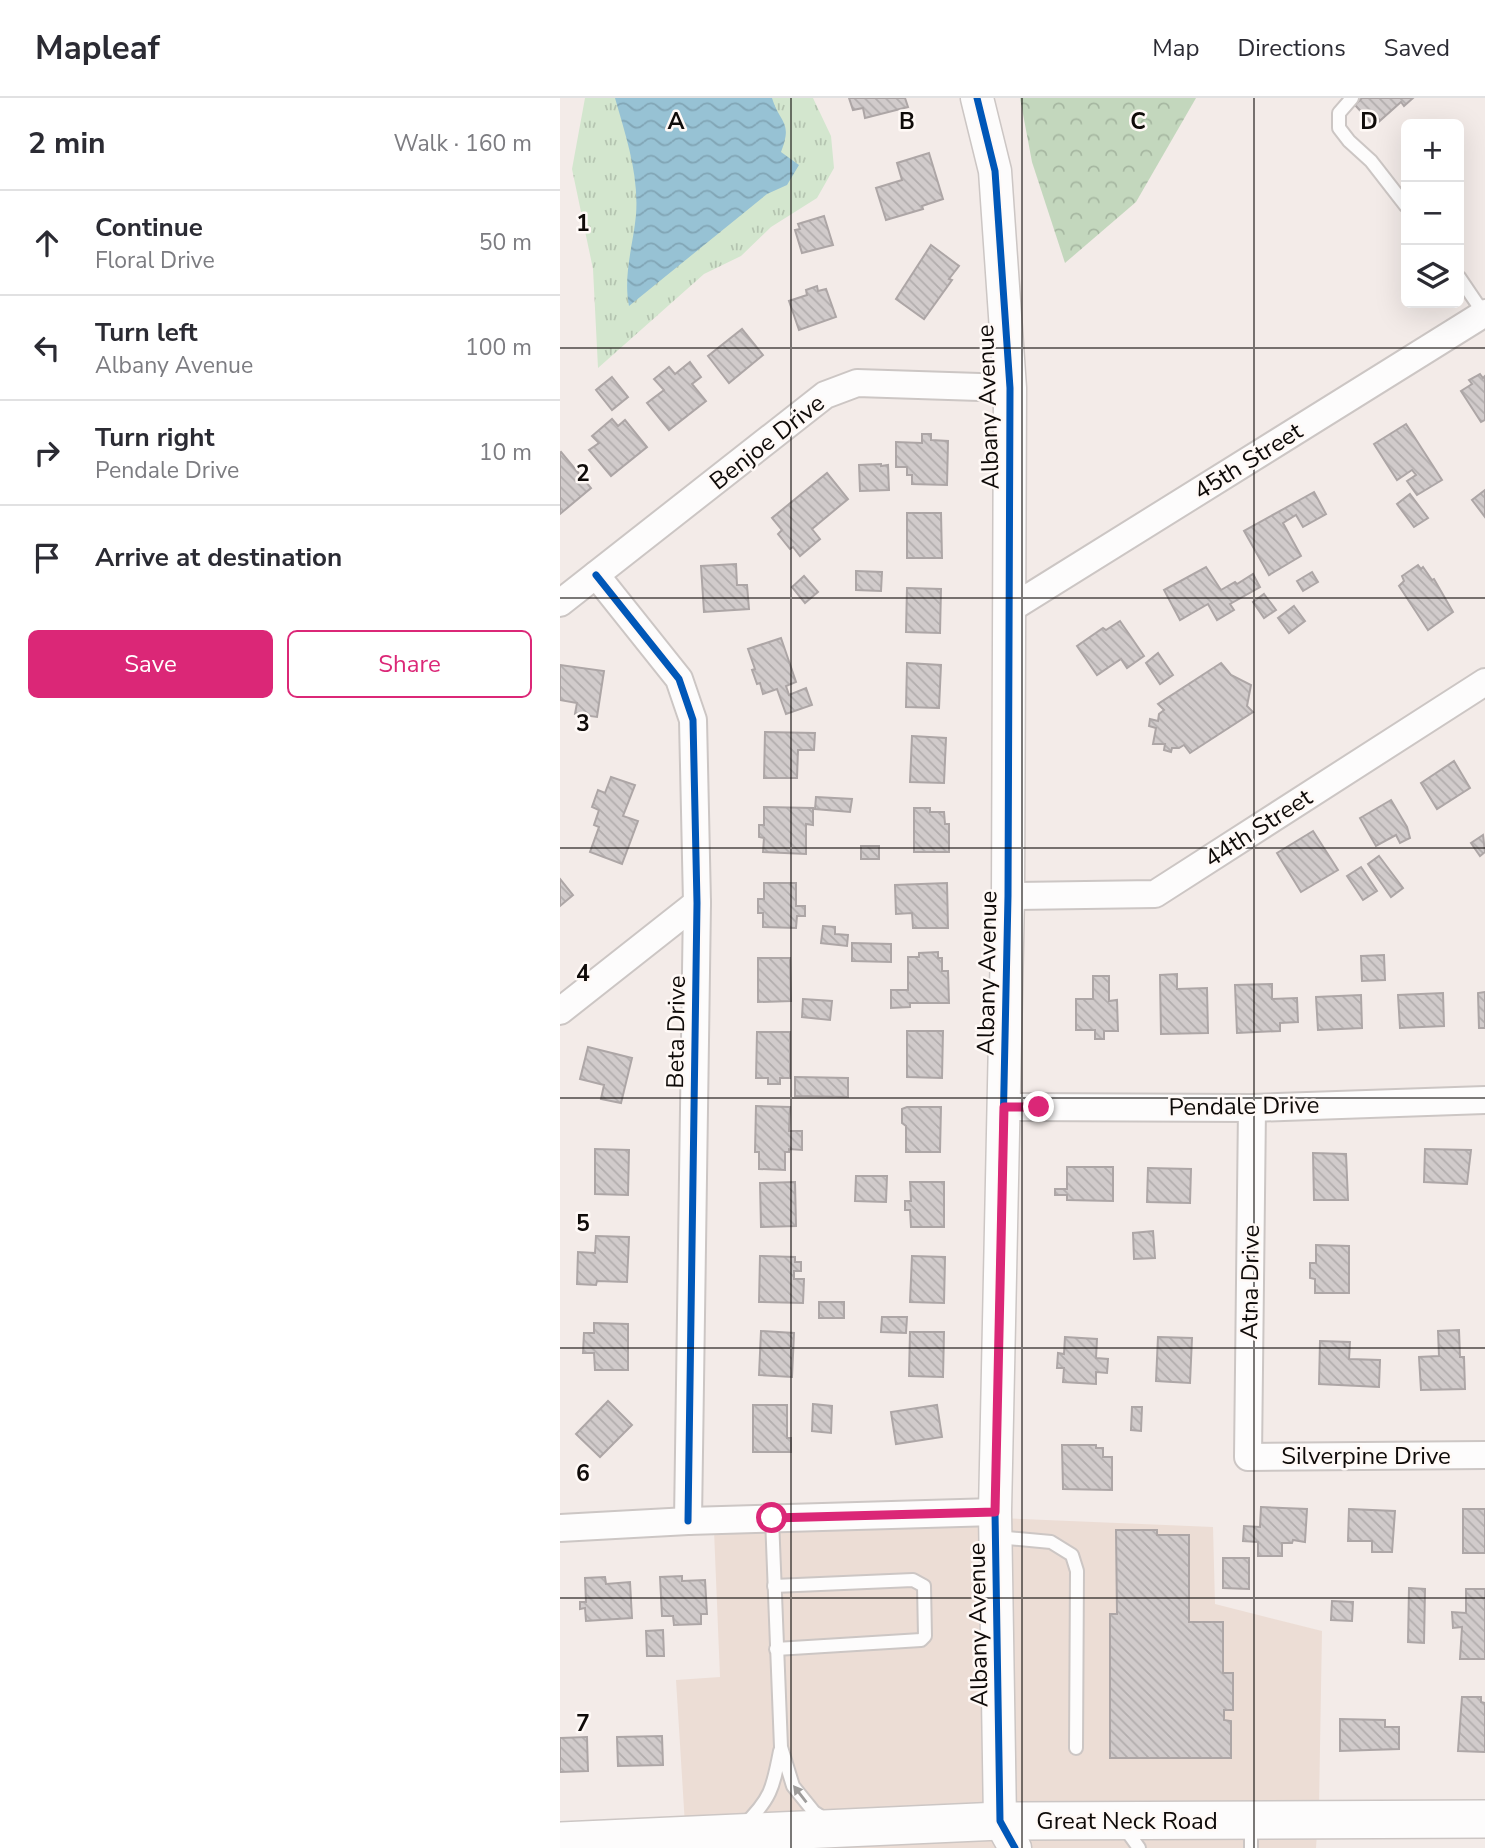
<!DOCTYPE html>
<meta charset="utf-8">
<style>
body{margin:0;font-family:"Nunito Sans",sans-serif;background:#f2f2f3;color:#2b2b33}
.controls{position:absolute;right:21px;top:21px;display:grid;overflow:hidden;border-radius:10px;box-shadow:0 7px 28px #0002}
.controls button{width:63px;height:63px;display:grid;place-items:center;padding:0;border:0;border-bottom:2px solid #e1e1e2;background:#fff;color:#2b2b33;font:35px sans-serif}
.stop{position:absolute;width:21px;height:21px;margin:-16px;border:5px solid #db2777;border-radius:50%;background:#fff}
.stop.end{background:#db2777;border-color:#fff;box-shadow:0 2px 7px #0008}
.list{margin:0;padding:0;list-style:none}
h2{display:flex;justify-content:space-between;align-items:center;height:91px;margin:0;padding:0 28px;font-size:30px}
h2 small{font-size:23px;font-weight:400;color:#7c7c81}
.list li{display:grid;grid-template-columns:46px 1fr auto;gap:21px;align-items:center;box-sizing:border-box;height:105px;padding:0 28px;border-top:2px solid #e1e1e2}
.list b{display:block;font-size:26px;white-space:nowrap}
.list p{margin:0;font-size:23px;white-space:nowrap;color:#7c7c81}
.list em{font-size:23px;font-style:normal;color:#7c7c81}
.actions{display:flex;gap:14px;padding:21px 28px}
.actions a{flex:1;padding:16px 0;border:2px solid #db2777;border-radius:10px;text-align:center;font-size:24px;color:#db2777}
.actions .main{background:#db2777;color:#fff}
.icon{flex:none;width:38px;height:38px;fill:none;stroke:currentColor;stroke-width:2;stroke-linecap:round;stroke-linejoin:round}
.map{position:relative;flex:none;width:925px;height:1750px;overflow:hidden}
header{display:flex;align-items:center;gap:42px;box-sizing:border-box;height:98px;padding:0 35px;background:#fff;border-bottom:2px solid #e1e1e2}
header strong{font-size:33px}
nav{display:flex;gap:38px;margin-inline-start:auto;font-size:24px}
main{display:flex}
aside{flex:1;background:#fff}
.map>svg:first-child{display:block}
</style>
<header>
<strong>Mapleaf</strong>
<nav><a>Map</a><a>Directions</a><a>Saved</a></nav>
</header>
<main>
<aside>
<h2>2 min<small>Walk · 160 m</small></h2>
<ul class="list">
<li><svg class="icon" aria-label="ahead" viewBox="0 0 24 24"><path d="M12 20V5M6 11l6-6 6 6"/></svg><div><b>Continue</b><p>Floral Drive</p></div><em>50 m</em></li>
<li><svg class="icon" aria-label="left" viewBox="0 0 24 24"><path d="M17 20v-9H6M10 6l-5 5 5 5"/></svg><div><b>Turn left</b><p>Albany Avenue</p></div><em>100 m</em></li>
<li><svg class="icon" aria-label="right" viewBox="0 0 24 24"><path d="M7 20v-9h11M14 6l5 5-5 5"/></svg><div><b>Turn right</b><p>Pendale Drive</p></div><em>10 m</em></li>
<li><svg class="icon" aria-label="arrive" viewBox="0 0 24 24"><path d="M6 21V4h12l-3 4 3 4H6"/></svg><div><b>Arrive at destination</b></div></li>
</ul>
<div class="actions"><a class="main">Save</a><a>Share</a></div>
</aside>
<div class="map">
<svg width="925" height="1750" viewBox="0 0 925 1750">
<defs>
<pattern id="grass-tufts" width="24" height="20" patternUnits="userSpaceOnUse" patternTransform="scale(1.75)"><rect width="24" height="20" fill="#d3e6ce"/><path d="M3 7l-1-3M5 7V3M7 7l1-3M15 17l-1-3M17 17v-4M19 17l1-3" fill="none" stroke="#b4c4b0"/></pattern>
<pattern id="forest-crowns" width="20" height="18" patternUnits="userSpaceOnUse" patternTransform="scale(1.75)"><rect width="20" height="18" fill="#c3d7bd"/><path d="M2 6a3 3 0 1 1 6 0M12 15a3 3 0 1 1 6 0" fill="none" stroke="#a6b7a1"/></pattern>
<pattern id="water-waves" width="16" height="10" patternUnits="userSpaceOnUse" patternTransform="scale(1.75)"><rect width="16" height="10" fill="#97c2d4"/><path d="M0 5q4-4 8 0t8 0" fill="none" stroke="#81a5b5"/></pattern>
<pattern id="building-back-hatch" width="6" height="6" patternUnits="userSpaceOnUse" patternTransform="scale(1.75)"><rect width="6" height="6" fill="#d1cbcb"/><path d="M-1 5l2 2M0 0l6 6M5-1l2 2" fill="none" stroke="#b2adad"/></pattern>
</defs>
<rect width="100%" height="100%" fill="#f3ebe8"/>
<path fill="#ecddd5" d="M153,1408L653,1429L655,1506L762,1533L759,1707L756,1750H145L125,1727L116,1582L160,1579Z"/>
<path fill="url(#grass-tufts)" d="M25,0H253L271,38L274,70L257,100L211,129L181,158L144,176L38,270L33,171L12,71Z"/>
<path fill="url(#forest-crowns)" d="M460,0H636L576,104L505,165L472,64Z"/>
<path fill="url(#water-waves)" d="M55,0H212C220,26 233,23 221,54L239,67L227,87L207,96L69,208C63,177 73,148 76,117C79,76 66,39 55,0Z"/>
<g fill="url(#building-back-hatch)" stroke="#ada6a6" stroke-width="2">
<path d="M289,0H345L348,9L305,20L303,10L293,12Z"/>
<path d="M802,0H853L844,8L841,4L814,28L795,7Z"/>
<path d="M369,55L383,101L362,108L363,111L326,122L316,90L342,82L337,65Z"/>
<path d="M264,118L273,147L242,155L235,132L240,131L238,126Z"/>
<path d="M371,147L399,168L389,181L392,182L364,221L336,201Z"/>
<path d="M257,188L258,193L266,191L276,219L239,232L229,203L247,197L246,192Z"/>
<path d="M182,231L203,257L169,285L148,258Z"/>
<path d="M130,264L141,279L132,286L146,303L109,332L87,305L104,292L94,281L109,269L115,276Z"/>
<path d="M920,276L923,280L925,278V322L921,324L901,293L912,286L909,282Z"/>
<path d="M52,279L68,299L52,312L36,292Z"/>
<path d="M52,321L58,328L65,322L87,349L51,378L29,352L39,345L32,338Z"/>
<path d="M846,326L882,382L857,397L847,383L856,377L852,372L837,382L814,346Z"/>
<path d="M362,336H371V342L388,343L387,387L352,386V377H347V369H336V344L362,345Z"/>
<path d="M1,354L31,390L0,416V355Z"/>
<path d="M321,366V368L328,367L329,392L300,393L299,367Z"/>
<path d="M267,375L288,401L252,431L260,441L240,458L233,449L230,451L218,436L222,432L212,420Z"/>
<path d="M925,392V419L912,402Z"/>
<path d="M754,394L766,416L743,429L736,417L723,425L741,458L709,477L684,433Z"/>
<path d="M850,396L868,420L854,429L837,406Z"/>
<path d="M347,415H381L382,460H347Z"/>
<path d="M176,466L177,487H187L189,511L144,514L141,468Z"/>
<path d="M858,467L861,471L863,469L872,482L874,481L893,514L868,532L839,488L844,483L842,478Z"/>
<path d="M646,469L661,492L675,484L677,486L693,476L700,489L670,506L674,512L657,522L648,506L620,522L604,492Z"/>
<path d="M296,473L322,474L321,493L296,492Z"/>
<path d="M752,474L758,484L743,493L737,483Z"/>
<path d="M244,478L258,494L245,505L232,489Z"/>
<path d="M347,490L381,491L380,535L346,534Z"/>
<path d="M704,496L716,512L704,520L693,504Z"/>
<path d="M734,508L745,523L729,535L718,520Z"/>
<path d="M560,523L584,558L567,570L561,561L537,577L517,548L543,530L546,532Z"/>
<path d="M221,540L236,584L226,588L229,597L246,590L252,607L226,616L217,591L203,596L200,585L197,586L192,572L195,571L188,551Z"/>
<path d="M598,555L613,577L600,586L586,565Z"/>
<path d="M347,565L381,567L379,610L346,609Z"/>
<path d="M661,565L671,577L691,587L687,608L693,614L630,655L624,647L619,650H612L611,654L604,652L605,646H593L596,630L589,628L590,621L598,623L599,616L604,612L598,606Z"/>
<path d="M0,567L44,573L37,619L15,616L17,605L0,602Z"/>
<path d="M205,634L255,635L254,652H238L237,680H204Z"/>
<path d="M352,638L386,640L384,685L350,684Z"/>
<path d="M894,663L910,690L877,711L861,685Z"/>
<path d="M51,679L75,687L63,718L78,723L62,766L30,754L39,729L34,727L39,712L32,709L38,692L45,695Z"/>
<path d="M256,699L292,701L290,714L255,711Z"/>
<path d="M831,702L847,729L850,740L840,745L836,737L816,748L800,720Z"/>
<path d="M204,709L253,710V727L246,726V756L203,754L204,740L199,739V727H204Z"/>
<path d="M354,710H370V714H384L385,726H389V754H354Z"/>
<path d="M753,733L778,772L741,794L717,755Z"/>
<path d="M923,737L925,754L920,758L911,745Z"/>
<rect x="301" y="748" width="18" height="13"/>
<path d="M819,758L843,790L831,799L808,766Z"/>
<path d="M801,769L817,793L803,802L787,778Z"/>
<path d="M0,781L13,797L0,808Z"/>
<path d="M204,785H236V808H245V818H237L236,830L203,829V815H198V801H204Z"/>
<path d="M387,785L388,830H353L352,815L336,816L335,787Z"/>
<path d="M263,828L275,829V836L288,837L287,848L261,845Z"/>
<path d="M292,845L331,846V864L292,863Z"/>
<path d="M378,854V860H382V873H388L389,905H350V909L331,910V892H348V859H359V855Z"/>
<path d="M824,857L825,882L802,883L801,858Z"/>
<path d="M198,860H230L231,903L198,904Z"/>
<path d="M617,876V891L647,890L648,935L601,936L600,877Z"/>
<path d="M533,878H549V903L557,902L558,933H544V941H535V932H516V901H533Z"/>
<path d="M712,886V901L737,900L738,924L720,925V933L677,935L675,887Z"/>
<path d="M925,894V930H919L918,895Z"/>
<path d="M883,895L884,928L840,930L838,897Z"/>
<path d="M801,897L802,930L758,932L756,899Z"/>
<path d="M243,901L272,903L270,922L242,919Z"/>
<path d="M347,933H383L382,980L347,979Z"/>
<path d="M197,934H230V980H220V986H208V980H196Z"/>
<path d="M28,949L72,960L61,1005L41,1001L44,987L20,981Z"/>
<path d="M235,979L288,980V999L235,998Z"/>
<path d="M196,1008L230,1009L229,1033H242V1052L229,1051V1054H225V1072L199,1071V1054H195Z"/>
<path d="M347,1009H381L380,1054H346V1028L342,1025V1011Z"/>
<path d="M35,1051L69,1052L68,1097L35,1096Z"/>
<path d="M865,1051L911,1052L907,1086L864,1084Z"/>
<path d="M753,1055L786,1056L788,1102H754Z"/>
<path d="M507,1069H553V1103L507,1102V1097H495V1091H507Z"/>
<path d="M588,1070L631,1071L630,1105L587,1104Z"/>
<path d="M296,1078H327L326,1104L295,1103Z"/>
<path d="M235,1084L236,1128L201,1129L200,1085Z"/>
<path d="M350,1084H384V1129H351L350,1112H345V1103H351Z"/>
<path d="M593,1133L595,1160L574,1161L573,1135Z"/>
<path d="M36,1138L69,1139L67,1184L37,1183L36,1187L17,1186L18,1154L35,1155Z"/>
<path d="M756,1147L789,1148V1195H755V1181L750,1180V1165H756Z"/>
<path d="M200,1158L235,1159V1164H241V1173H234V1181H244L243,1205L199,1204Z"/>
<path d="M352,1158L385,1159L384,1205L350,1204Z"/>
<rect x="259" y="1204" width="25" height="16"/>
<path d="M322,1219H347L346,1235L321,1234Z"/>
<path d="M34,1225L68,1226V1272H35L34,1255H23L24,1235H34Z"/>
<path d="M899,1232L900,1259H904L905,1291L861,1292L859,1259L879,1258L878,1233Z"/>
<path d="M201,1233L234,1235L232,1279L199,1277Z"/>
<path d="M350,1234H384L383,1279L349,1278Z"/>
<path d="M505,1239L537,1241L536,1260L548,1261L547,1275L536,1274V1286L503,1284L504,1270H497L498,1255L504,1256Z"/>
<path d="M598,1239L632,1240L630,1285L596,1283Z"/>
<path d="M760,1243L790,1244L789,1261L820,1262L819,1289L759,1286Z"/>
<path d="M48,1303L72,1327L40,1359L16,1336Z"/>
<path d="M253,1306L272,1308L271,1335L252,1333Z"/>
<path d="M193,1307H227V1340H231V1354H193Z"/>
<path d="M377,1307L382,1339L336,1346L331,1314Z"/>
<path d="M572,1309H582L581,1333L571,1332Z"/>
<path d="M502,1347H536V1350H543V1359H552V1392L503,1391Z"/>
<path d="M701,1409L747,1411L745,1444L733,1442L732,1445H722V1458H698V1444L683,1443L684,1428L700,1429Z"/>
<path d="M789,1411L835,1413L832,1454H812V1443H788Z"/>
<rect x="903" y="1411" width="22" height="44"/>
<path d="M556,1432H597V1437H629V1524H663V1575H673V1612H664V1622L671,1623V1660H550V1516H557Z"/>
<path d="M663,1460H689V1491L663,1490Z"/>
<path d="M122,1478V1483L145,1482L147,1516H141V1526L114,1527L113,1518H102L100,1479Z"/>
<path d="M45,1479L46,1486L70,1484L72,1520L26,1523L25,1510L20,1511V1504H26L25,1480Z"/>
<path d="M849,1490L865,1491L864,1545L848,1544Z"/>
<path d="M906,1491H925V1561H900L902,1529L893,1530L892,1514L906,1515Z"/>
<path d="M772,1503L793,1504L792,1523L771,1522Z"/>
<path d="M103,1532L104,1558H87L86,1533Z"/>
<path d="M902,1599H921V1604L925,1605V1654L898,1653Z"/>
<path d="M780,1621L825,1622V1629H839V1651L780,1653Z"/>
<path d="M102,1638L103,1667L58,1668L57,1639Z"/>
<path d="M27,1639L28,1673L0,1674V1640Z"/>
</g>
<g fill="none" stroke-linecap="round" stroke-linejoin="round">
<g stroke="#ccc6c4" stroke-width="16">
<g id="service">
<path d="M792,0L779,15V30L789,43L811,63L846,108"/>
<path d="M899,179L924,216"/>
<path d="M212,1420L221,1649L233,1688L254,1714L265,1721"/>
<path d="M437,1439L491,1444L512,1457L517,1473L516,1650"/>
<path d="M214,1488L353,1482L364,1488L365,1538L361,1542L216,1551"/>
<path d="M183,1728C211,1701 213,1690 220,1653"/>
<path d="M564,1729L579,1750"/>
<path d="M691,1750V1726"/>
</g>
</g>
<g stroke="#ccc6c4" stroke-width="30">
<g id="minor">
<path d="M36,477L119,581L133,622L137,805L128,1423"/>
<path d="M0,505L265,297L297,285L450,290"/>
<path d="M450,511L925,215"/>
<path d="M448,798L595,796L925,584"/>
<path d="M0,913L137,805"/>
<path d="M444,1009L692,1010L925,1002"/>
<path d="M692,1010L688,1359L925,1357"/>
<path d="M0,1430L128,1423L435,1414"/>
</g>
</g>
<g stroke="#ccc6c4" stroke-width="35">
<path id="tertiary" d="M417,0L435,73L450,290L448,798L435,1414L440,1723L455,1750"/>
</g>
<g stroke="#ccc6c4" stroke-width="40">
<path id="secondary" d="M0,1743L440,1723L925,1721"/>
</g>
<use href="#service" stroke="#fdfcfc" stroke-width="12"/>
<use href="#minor" stroke="#fdfcfc" stroke-width="26"/>
<use href="#tertiary" stroke="#fdfcfc" stroke-width="32"/>
<use href="#secondary" stroke="#fdfcfc" stroke-width="37"/>
<g stroke="#fff9f6" stroke-width="11">
<g id="cycleway">
<path d="M417,0L435,73L450,290L448,798L435,1414L440,1723L455,1750"/>
<path d="M36,477L119,581L133,622L137,805L128,1423"/>
</g>
</g>
<use href="#cycleway" stroke="#0057b8" stroke-width="7"/>
</g>
<defs><path id="oneway-solid" d="M-6-.8H1V-3.2L6.5 0L1 3.2V.8H-6Z" transform="scale(1.75)"/></defs>
<use fill="#9e9c9b" href="#oneway-solid" transform="translate(240 1696) rotate(-128)"/>
<g fill="none" stroke-linecap="round" stroke-linejoin="round">
<path stroke="#db2777" stroke-width="9" d="M212,1420L435,1414L444,1009H479"/>
</g>
<path fill="none" stroke="#0f0b09" stroke-width="2" stroke-opacity="0.55" d="M231,0V1750M462,0V1750M694,0V1750M0,250H925M0,500H925M0,750H925M0,1000H925M0,1250H925M0,1500H925"/>
<g text-anchor="middle" dominant-baseline="central" stroke-width="5" stroke-linejoin="round" paint-order="stroke">
<g font-size="24" fill="#0f0b09" stroke="#fff9f6">
<text transform="translate(428 309) rotate(-92)">Albany Avenue</text>
<text transform="translate(207 344) rotate(-38)">Benjoe Drive</text>
<text transform="translate(688 363) rotate(-32)">45th Street</text>
<text transform="translate(698 730) rotate(-33)">44th Street</text>
<text transform="translate(427 875) rotate(-89)">Albany Avenue</text>
<text transform="translate(116 934) rotate(-89)">Beta Drive</text>
<text transform="translate(684 1008) rotate(-1)">Pendale Drive</text>
<text transform="translate(690 1184) rotate(-89)">Atna Drive</text>
<text x="806" y="1358">Silverpine Drive</text>
<text transform="translate(418 1527) rotate(-91)">Albany Avenue</text>
<text x="567" y="1723">Great Neck Road</text>
</g>
</g>
<g font-size="23" text-anchor="middle" font-weight="bold" fill="#0f0b09" stroke="#fff9f6" stroke-width="5" stroke-linejoin="round" paint-order="stroke">
<text x="116" y="31">A</text>
<text x="347" y="31">B</text>
<text x="578" y="31">C</text>
<text x="809" y="31">D</text>
<text x="23" y="133">1</text>
<text x="23" y="383">2</text>
<text x="23" y="633">3</text>
<text x="23" y="883">4</text>
<text x="23" y="1133">5</text>
<text x="23" y="1383">6</text>
<text x="23" y="1633">7</text>
</g>
</svg>
<div class="controls">
<button>+</button>
<button>−</button>
<button><svg class="icon" aria-label="layers" viewBox="0 0 24 24"><path d="M12 4l9 5-9 5-9-5zM3 14l9 5 9-5"/></svg></button>
</div>
<div class="stop" style="left:212px;top:1420px"></div>
<div class="stop end" style="left:479px;top:1009px"></div>
</div>
</main>
